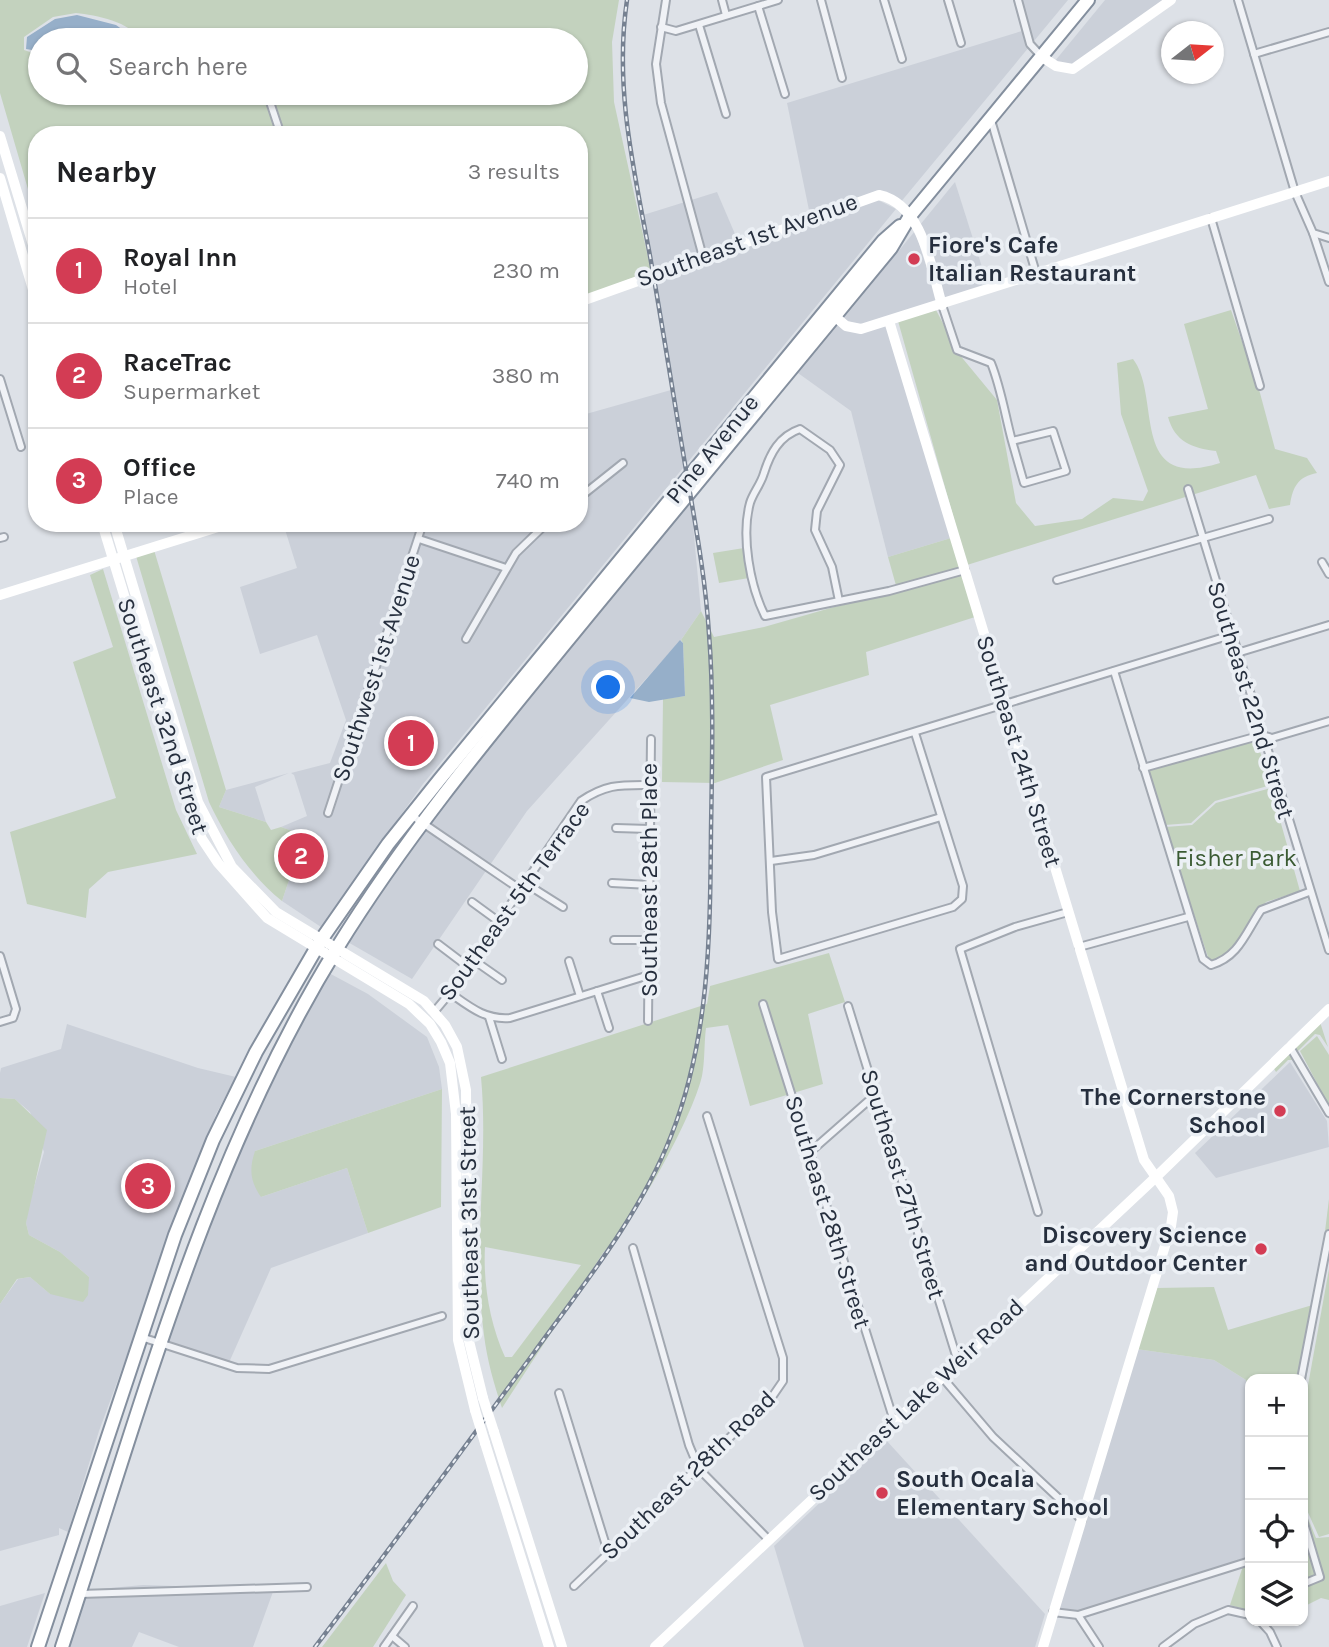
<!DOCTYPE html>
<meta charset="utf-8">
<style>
body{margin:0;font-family:Karla,sans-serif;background:#f2f2f2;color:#202124}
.controls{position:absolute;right:21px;bottom:21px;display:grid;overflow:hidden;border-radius:14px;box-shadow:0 2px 5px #0004}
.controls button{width:63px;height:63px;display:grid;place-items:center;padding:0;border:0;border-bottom:2px solid #e0e0e0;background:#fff;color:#202124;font:35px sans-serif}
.compass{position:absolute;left:1161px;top:21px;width:63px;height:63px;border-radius:50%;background:#fff;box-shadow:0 2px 5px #0004;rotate:73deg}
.you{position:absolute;left:609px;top:688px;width:24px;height:24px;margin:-18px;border:5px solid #fff;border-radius:50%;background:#1a73e8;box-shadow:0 0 0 10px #1a73e833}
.badge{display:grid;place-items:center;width:46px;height:46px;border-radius:50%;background:#d33c54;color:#fff;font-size:23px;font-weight:700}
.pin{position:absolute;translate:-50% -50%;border:4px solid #fff;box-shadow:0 2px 7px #0006}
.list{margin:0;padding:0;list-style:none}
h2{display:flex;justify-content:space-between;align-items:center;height:91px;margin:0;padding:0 28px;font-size:30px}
h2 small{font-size:23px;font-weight:400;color:#757577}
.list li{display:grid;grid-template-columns:46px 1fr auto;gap:21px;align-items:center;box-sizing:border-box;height:105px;padding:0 28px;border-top:2px solid #e0e0e0}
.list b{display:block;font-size:26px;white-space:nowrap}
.list p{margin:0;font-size:23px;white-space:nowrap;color:#757577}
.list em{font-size:23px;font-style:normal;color:#757577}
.icon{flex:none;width:38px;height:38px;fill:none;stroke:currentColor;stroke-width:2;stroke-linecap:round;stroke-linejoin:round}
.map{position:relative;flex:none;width:1329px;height:1647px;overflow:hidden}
.search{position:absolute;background:#fff;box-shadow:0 2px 5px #0004;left:28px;top:28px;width:560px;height:77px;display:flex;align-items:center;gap:18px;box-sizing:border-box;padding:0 24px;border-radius:38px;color:#757577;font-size:26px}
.panel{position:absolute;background:#fff;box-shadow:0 2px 5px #0004;left:28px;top:126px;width:560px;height:406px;border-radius:28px}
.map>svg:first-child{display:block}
</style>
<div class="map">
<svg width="1329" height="1647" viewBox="0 0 1329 1647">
<rect width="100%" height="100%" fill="#dde1e7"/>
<g fill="#cbd0d9">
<path d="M1013,0H1068L900,203L886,194L810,215L787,103L1022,31Z"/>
<path d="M1105,0H1165L1072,66L1055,61Z"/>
<path d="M955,182L988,286L945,301L920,225Z"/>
<path d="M717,192L738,241L651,271L640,216Z"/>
<path d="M874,198L896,209L423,784L321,927L282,901L304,835L281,827L307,816L294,775L291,773L330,763L346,720L317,635L260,654L240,587L297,568L283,523H579V416L671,390L653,277Z"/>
<path d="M915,231L938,303L860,326L843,319Z"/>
<path d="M839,324L886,325L951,538L888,557L851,411L798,373Z"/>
<path d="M691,503L701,611L681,640L527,811L412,979L346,941L443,801Z"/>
<path d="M289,773L255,787L266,822L219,807L226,790Z"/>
<path d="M327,972L368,994L427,1037L439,1067L442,1089L255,1151L261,1197L347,1168L368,1233L271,1268L227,1367L168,1341L172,1328L222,1189L275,1071Z"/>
<path d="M67,1024L198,1068L236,1077L216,1114L99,1431L68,1532L59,1528V1535L0,1551V1304L18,1279L30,1277L50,1294L89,1277L60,1252L29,1235L26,1223L28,1208L44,1152L30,1112L15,1099L0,1098V1073L1,1068L61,1049Z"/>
<path d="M1290,1062L1327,1121L1329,1147L1216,1178L1195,1153Z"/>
<path d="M1136,1349L1214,1360L1246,1380L1250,1394V1545L1247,1562L1054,1619Z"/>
<path d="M886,1440L1045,1614L1035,1647H804L774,1546Z"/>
<path d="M143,1585L274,1589L253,1647H179L139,1632L132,1647H68L88,1590Z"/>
<path d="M45,1593L27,1647H0V1606Z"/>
</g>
<g fill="#c3d2be" fill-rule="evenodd">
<path d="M0,0H619L612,42L614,102L651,271L579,298V135H37V220L0,93ZM76,13C96,15 131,22 140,40H576V93H40V68L30,52L24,50V37L53,17Z"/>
<path d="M936,310L959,354L997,400L1016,503L1035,526L1082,519L1113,498L1143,501L1148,491L1121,414L1117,363L1133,359C1162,396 1128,492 1220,463L1216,451C1192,448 1175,442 1168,417L1208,409L1184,324L1231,310L1260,393L1275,449L1307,458L1317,473C1298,477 1293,486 1290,505L1269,509L1256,475L967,565L898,321Z"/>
<path d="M951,538L975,617L866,652L869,675L770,705L783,760L715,783L662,782L663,699L685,696L683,643L681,640L701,611L714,637L764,627L897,589L888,557Z"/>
<path d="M744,548L749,578L719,583L713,553Z"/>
<path d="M154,550L226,790L219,807L266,822L271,830L281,827L304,835L282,901C249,874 227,840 209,802L136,556Z"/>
<path d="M103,569L176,810L197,854L108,872L89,889L86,918L27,904L10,832L116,798L73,662L113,647L90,575Z"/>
<path d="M1254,733L1271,785L1215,801L1191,823L1165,825L1162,828L1143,767Z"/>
<path d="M1271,788L1300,891L1266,902L1241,940L1220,960H1209L1165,827L1192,825L1216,803Z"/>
<path d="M829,953L845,1002L808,1014L823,1084L750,1106L728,1025L706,1028C704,1043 705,1061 702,1076C692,1119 634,1223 603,1253L502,1408C494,1384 487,1360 484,1335C472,1250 489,1162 481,1077L707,1004L710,986ZM485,1247L581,1265L512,1357H505C490,1324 483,1284 485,1247Z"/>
<path d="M1320,1022L1328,1047L1320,1035L1315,1034L1297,1052L1329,1113V1119L1293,1060H1288L1276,1072L1273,1067Z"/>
<path d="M1317,1036L1329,1055V1106L1300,1051Z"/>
<path d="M442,1089L441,1207L368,1233L347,1168L261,1197C250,1181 249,1169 255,1151Z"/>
<path d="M0,1098L15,1099L47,1130L26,1223L29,1235L60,1252L89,1277L88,1295L83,1302L50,1294L30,1277L17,1279L0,1304Z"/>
<path d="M1329,1199V1253L1303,1395V1379H1250V1394L1246,1380L1214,1360L1136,1349L1157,1288L1214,1287L1228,1330L1316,1304Z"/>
<path d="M1329,1269V1534L1319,1537L1306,1508L1303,1490V1413Z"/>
<path d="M1303,1506L1316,1538L1329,1537V1600L1321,1598L1303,1607Z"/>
<path d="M1250,1545V1611L1230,1605Z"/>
<path d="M386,1563L393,1581L406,1595L373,1647H322Z"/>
</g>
<g fill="#96afc9">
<path d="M77,15L116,25L137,40H40V58L32,50L26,49L27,37L55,19Z"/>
<path d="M680,640L683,643L685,696L649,702L630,698Z"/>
</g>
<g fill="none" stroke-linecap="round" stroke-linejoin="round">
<g stroke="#a2a8b1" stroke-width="10">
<g id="street">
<path d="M666,0L656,64L661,103L703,257"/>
<path d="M722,0L726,15"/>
<path d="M821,0L842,78"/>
<path d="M884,0L902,59"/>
<path d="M948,0L961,43"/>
<path d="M1018,0L1030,44L1042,57"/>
<path d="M1238,0L1295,192L1313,233L1329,238"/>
<path d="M758,6L785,94"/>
<path d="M699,25L726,114"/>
<path d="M661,27L676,31L778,0"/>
<path d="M249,38L250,40"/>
<path d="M1254,54L1329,32"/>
<path d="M267,93L281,135"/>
<path d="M991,120L1036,273"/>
<path d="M1211,218L1260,386"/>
<path d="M1313,233L1329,282"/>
<path d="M942,305L957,350L991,363C1001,388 1005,415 1012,441L1024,483L1066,471L1053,431L1012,441"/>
<path d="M0,379L21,447"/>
<path d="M1188,489L1329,950"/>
<path d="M579,498L623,463"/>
<path d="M0,538L4,537"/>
<path d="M419,539L506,568"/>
<path d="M1322,562L1329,574"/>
<path d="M1057,580L1269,519"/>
<path d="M839,601L832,567L815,530L817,511L840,465L830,450L800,429C779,436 770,454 764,473C761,484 753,493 750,503C741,536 750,586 765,616L889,591L965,570"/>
<path d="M466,639L516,553L547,523"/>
<path d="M1237,653L1329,625"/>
<path d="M1114,671L1203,959L1211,965C1239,957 1246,932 1261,910L1309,892"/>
<path d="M915,733L963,886L962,899L953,907L778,959L772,912L766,777L1231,635"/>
<path d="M1143,768L1262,735L1272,738L1329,721"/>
<path d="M328,813L423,523"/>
<path d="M411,815L521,890"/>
<path d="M616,828L649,829"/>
<path d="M771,861L814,855L941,817"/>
<path d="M525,883L563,907"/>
<path d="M612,883L650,885"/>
<path d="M472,902L498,921"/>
<path d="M614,940H649"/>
<path d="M438,944L467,966"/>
<path d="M1079,947L1188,917"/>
<path d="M0,956L16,1009L13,1018L0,1022"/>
<path d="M472,959L502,980"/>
<path d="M569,961L580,996"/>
<path d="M597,991L609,1028"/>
<path d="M450,993C470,1007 485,1020 510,1018L649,975"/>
<path d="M763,1004L894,1421"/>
<path d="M848,1006L958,1362"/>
<path d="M434,1012L450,993L581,801C606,784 620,785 649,785"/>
<path d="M489,1017L502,1059"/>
<path d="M648,1021L651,739"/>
<path d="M1290,1047L1329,1113"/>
<path d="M809,1153L875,1095"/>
<path d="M1038,1212L960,949L1015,927L1068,912"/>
<path d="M633,1248L689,1445L699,1469L768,1539"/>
<path d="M141,1337L237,1368L269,1369L442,1316"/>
<path d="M942,1377L993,1437L1082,1520"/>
<path d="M1301,1379L1329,1234"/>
<path d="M559,1393L608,1552"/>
<path d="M1303,1520L1320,1577L1303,1584"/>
<path d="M574,1586L772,1397L783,1381V1358L707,1116"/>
<path d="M80,1594L307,1587"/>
<path d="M1053,1612L1078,1615L1099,1647"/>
<path d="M1078,1615L1250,1561"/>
<path d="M1260,1621L1270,1632L1277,1647"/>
<path d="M392,1636L405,1647"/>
<path d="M384,1647L413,1606"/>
<path d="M1163,1647L1194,1624L1228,1610L1250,1615"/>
</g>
</g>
<g stroke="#848f9e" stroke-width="16">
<g id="highway">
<path d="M38,1647L175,1235L213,1140L256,1052L321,940L388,844L440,779L883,241L900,226"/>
<path d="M62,1647C140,1411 205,1162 337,948C411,828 502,721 591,612C691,491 791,369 891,248L910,216L1088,0"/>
</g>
</g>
<use href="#street" stroke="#f0f2f6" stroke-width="6"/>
<g stroke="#fff" stroke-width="10">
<path d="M1042,57L1056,66L1073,69L1171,0"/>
<path d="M0,136L37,258"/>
<path d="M0,178L37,303"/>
<path d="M579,302L879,195C924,205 931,269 942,305"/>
<path d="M830,312L846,326L861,329L1329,181"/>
<path d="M889,321L1144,1160L1169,1196L1173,1212L1171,1226L1043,1647"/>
<path d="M102,523L189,808L202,839L218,863L267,918L409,1004L430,1024L441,1042L450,1063L456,1114L458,1340L475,1410"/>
<path d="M114,523L198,802L232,867L276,912L424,1001L445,1025L457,1047L466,1090L468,1337L483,1398"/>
<path d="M0,595L231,523"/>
<path d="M494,1432L562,1647"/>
<path d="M485,1443L549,1647"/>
<path d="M655,1647L1156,1177L1329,1009"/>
</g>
<use href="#highway" stroke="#fff" stroke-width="12"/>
<g stroke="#768191" stroke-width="4.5">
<path id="rail" d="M315,1647C389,1550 461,1452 533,1354C583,1285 639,1217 671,1136C710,1037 710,935 711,830C712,764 714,699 709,634C706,586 698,539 690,493C676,414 664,334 650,256C634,170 614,88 627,0"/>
</g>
<use href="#rail" stroke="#ecf0f5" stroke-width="2" stroke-dasharray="5" stroke-linecap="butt"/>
<g stroke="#fff" stroke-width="10">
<path d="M483,1398L494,1432"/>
<path d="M475,1410L485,1443"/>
</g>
</g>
<g fill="#d33c54" stroke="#ecf0f5" stroke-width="2.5">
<circle cx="914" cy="259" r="7"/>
<circle cx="1280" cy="1111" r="7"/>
<circle cx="1261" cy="1249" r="7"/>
<circle cx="882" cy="1493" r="7"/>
</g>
<g text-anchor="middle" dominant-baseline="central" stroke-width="7" stroke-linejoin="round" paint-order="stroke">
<g font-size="24" fill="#262f3e" stroke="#ecf0f5">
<text transform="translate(747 240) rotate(-20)">Southeast 1st Avenue</text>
<text transform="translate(712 449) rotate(-51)">Pine Avenue</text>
<text transform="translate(376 668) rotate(-72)">Southwest 1st Avenue</text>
<text transform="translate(1251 700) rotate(73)">Southeast 22nd Street</text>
<text transform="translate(163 716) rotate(72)">Southeast 32nd Street</text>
<text transform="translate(1019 751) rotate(73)">Southeast 24th Street</text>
<text transform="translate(649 880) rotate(-90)">Southeast 28th Place</text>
<text transform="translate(514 901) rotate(-54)">Southeast 5th Terrace</text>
<text transform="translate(903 1184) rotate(73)">Southeast 27th Street</text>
<text transform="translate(828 1212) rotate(73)">Southeast 28th Street</text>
<text transform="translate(469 1223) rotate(-91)">Southeast 31st Street</text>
<text transform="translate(916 1400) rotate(-43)">Southeast Lake Weir Road</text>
<text transform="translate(688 1475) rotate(-44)">Southeast 28th Road</text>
</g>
<g font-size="24" font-weight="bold" fill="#262f3e" stroke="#ecf0f5" text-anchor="start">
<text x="928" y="245">Fiore's Cafe<tspan x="928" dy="28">Italian Restaurant</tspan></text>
<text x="1266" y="1097" text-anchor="end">The Cornerstone<tspan x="1266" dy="28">School</tspan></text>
<text x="1247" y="1235" text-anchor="end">Discovery Science<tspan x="1247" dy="28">and Outdoor Center</tspan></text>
<text x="896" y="1479">South Ocala<tspan x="896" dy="28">Elementary School</tspan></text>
</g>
<g font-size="24" fill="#3b5b33" stroke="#ecf0f5">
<text x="1236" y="858">Fisher Park</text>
</g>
</g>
</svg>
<div class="controls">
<button>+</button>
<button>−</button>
<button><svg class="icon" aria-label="locate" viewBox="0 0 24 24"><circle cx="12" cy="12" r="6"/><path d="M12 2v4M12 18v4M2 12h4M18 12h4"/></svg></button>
<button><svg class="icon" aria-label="layers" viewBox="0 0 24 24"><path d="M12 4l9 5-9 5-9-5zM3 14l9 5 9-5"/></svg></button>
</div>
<svg class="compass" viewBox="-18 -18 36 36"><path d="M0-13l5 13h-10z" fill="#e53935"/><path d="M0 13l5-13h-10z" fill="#757577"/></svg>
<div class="you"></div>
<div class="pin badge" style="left:411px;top:743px">1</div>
<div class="pin badge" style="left:301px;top:856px">2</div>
<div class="pin badge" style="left:148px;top:1186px">3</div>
<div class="search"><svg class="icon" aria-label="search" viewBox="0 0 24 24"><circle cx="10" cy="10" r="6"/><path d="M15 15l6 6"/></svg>Search here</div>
<section class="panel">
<h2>Nearby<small>3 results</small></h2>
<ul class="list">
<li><span class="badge">1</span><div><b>Royal Inn</b><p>Hotel</p></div><em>230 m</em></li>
<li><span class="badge">2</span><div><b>RaceTrac</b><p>Supermarket</p></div><em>380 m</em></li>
<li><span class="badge">3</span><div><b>Office</b><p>Place</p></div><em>740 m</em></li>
</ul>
</section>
</div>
